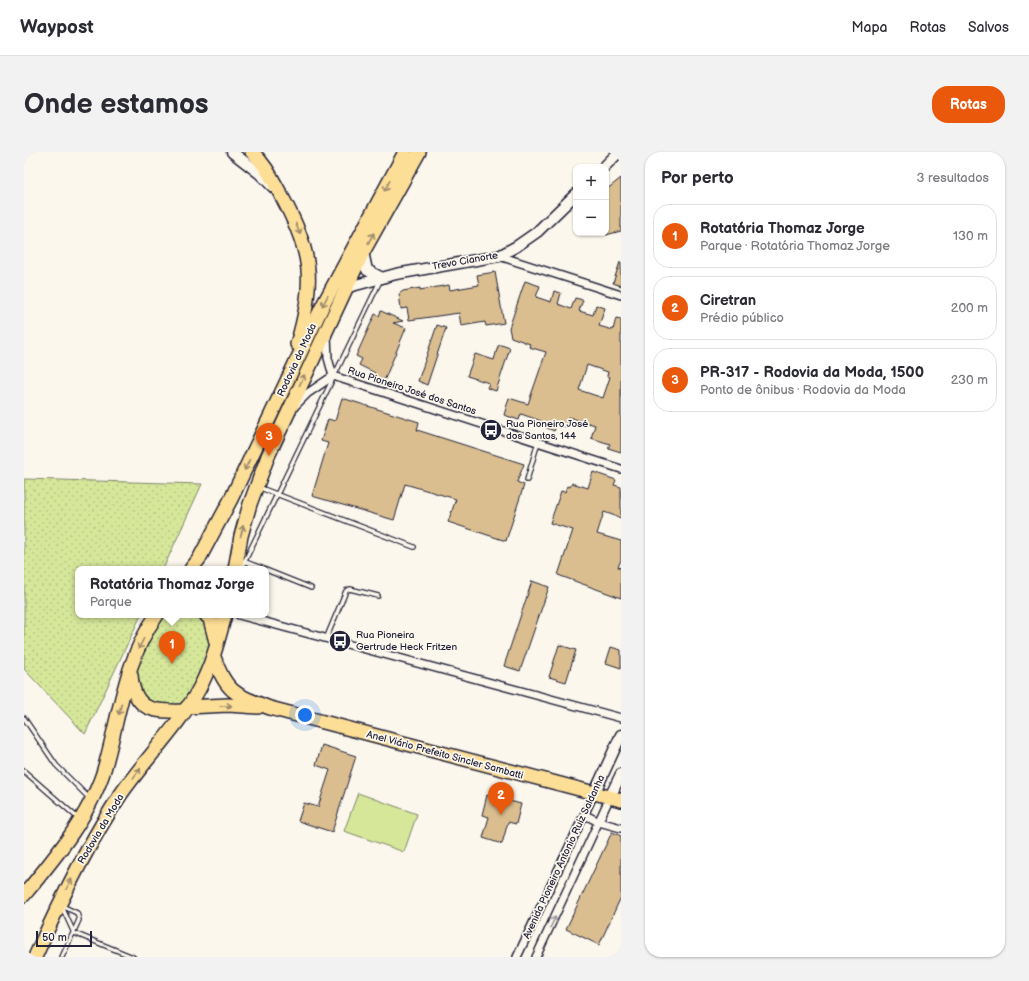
<!DOCTYPE html>
<html lang="pt">
<meta charset="utf-8">
<style>
body{margin:0;font-family:"Balsamiq Sans",sans-serif;background:#f2f2f3;color:#2b2b33}
.controls{position:absolute;right:12px;top:12px;display:grid;overflow:hidden;border-radius:8px;box-shadow:0 1px 3px #0004}
.controls button{width:36px;height:36px;display:grid;place-items:center;padding:0;border:0;border-bottom:1px solid #e1e1e2;background:#fff;color:#2b2b33;font:20px sans-serif}
.scale{position:absolute;left:12px;bottom:10px;width:56px;box-sizing:border-box;padding-left:4px;border:2px solid #22223b;border-top:0;font-size:11px;line-height:14px;white-space:nowrap;color:#22223b;-webkit-text-stroke:3px #fbf7ec;paint-order:stroke}
.you{position:absolute;left:281px;top:563px;width:14px;height:14px;margin:-10px;border:3px solid #fff;border-radius:50%;background:#1a73e8;box-shadow:0 0 0 6px #1a73e833}
.badge{display:grid;place-items:center;width:26px;height:26px;border-radius:50%;background:#ea580c;color:#fff;font-size:13px;font-weight:700}
.pin{position:absolute;translate:-50% -33px;filter:drop-shadow(0 1px 2px #0008)}
.pin::after{content:'';position:absolute;top:21px;width:14px;height:12px;background:inherit;clip-path:polygon(0 0,100% 0,50% 100%)}
.popup{position:absolute;left:51px;top:414px;width:194px;height:52px;box-sizing:border-box;display:grid;place-content:center;border-radius:8px;background:#fff;filter:drop-shadow(0 1px 3px #0005);font-size:13px;white-space:nowrap;color:#7c7c81}
.popup b{font-size:15px;color:#2b2b33}
.popup::after{content:'';position:absolute;left:50%;top:100%;margin-left:-8px;border:8px solid transparent;border-top-color:#fff}
.list{margin:0;padding:0;list-style:none}
h2{display:flex;justify-content:space-between;align-items:center;height:52px;margin:0;padding:0 16px;font-size:17px}
h2 small{font-size:13px;font-weight:400;color:#7c7c81}
.list li{display:grid;grid-template-columns:26px 1fr auto;gap:12px;align-items:center;box-sizing:border-box;height:64px;margin:0 8px 8px;padding:0 8px;border:1px solid #e1e1e2;border-radius:16px}
.list b{display:block;font-size:15px;white-space:nowrap}
.list p{margin:0;font-size:13px;white-space:nowrap;color:#7c7c81}
.list em{font-size:13px;font-style:normal;color:#7c7c81}
.map{position:relative;flex:none;width:597px;height:805px;overflow:hidden;border-radius:16px}
header{display:flex;align-items:center;gap:24px;box-sizing:border-box;height:56px;padding:0 20px;background:#fff;border-bottom:1px solid #e1e1e2}
header strong{font-size:19px}
nav{display:flex;gap:22px;margin-inline-start:auto;font-size:14px}
.intro{display:flex;align-items:center;justify-content:space-between;box-sizing:border-box;height:96px;padding:0 24px}
h1{margin:0;font-size:28px}
.button{padding:10px 18px;border-radius:16px;background:#ea580c;color:#fff;font-size:14px;font-weight:700}
main{display:flex;gap:24px;padding:0 24px}
aside{flex:1;background:#fff;border-radius:16px;box-shadow:0 1px 3px #0004}
.map>svg:first-child{display:block}
</style>
<header>
<strong>Waypost</strong>
<nav><a>Mapa</a><a>Rotas</a><a>Salvos</a></nav>
</header>
<div class="intro"><h1>Onde estamos</h1><a class="button">Rotas</a></div>
<main>
<div class="map">
<svg width="597" height="805" viewBox="0 0 597 805">
<defs>
<pattern id="green-dots" width="8" height="8" patternUnits="userSpaceOnUse"><rect width="8" height="8" fill="#d6e79a"/><path d="M2 2h.1M6 6h.1" fill="none" stroke="#b7c686" stroke-width="1.8" stroke-linecap="round"/></pattern>
</defs>
<rect width="100%" height="100%" fill="#fbf7ec"/>
<filter id="ink" filterUnits="userSpaceOnUse"><feTurbulence type="fractalNoise" baseFrequency=".025" numOctaves="2"/><feDisplacementMap in="SourceGraphic" scale="8" xChannelSelector="R" yChannelSelector="G"/><feConvolveMatrix kernelMatrix="1 2 1 2 8 2 1 2 1" color-interpolation-filters="sRGB"/></filter>
<g filter="url(#ink)">
<g fill="url(#green-dots)" stroke="#7c846a">
<path d="M0,327L178,332L139,417H54V463H117L61,582L0,517Z"/>
<path d="M135,463H182L191,481L163,555L142,560L108,537L115,496Z"/>
</g>
<path fill="#d6e79a" stroke="#7c846a" d="M334,641L393,662L380,700L320,679Z"/>
<g fill="#dabe8f" stroke="#22223b" fill-rule="evenodd">
<path d="M597,26V79L582,83V38Z"/>
<path d="M596,110H597V134L589,131Z"/>
<path d="M471,120L480,171L462,174L461,170L437,174L435,161L385,168L383,156L377,157L375,142L379,139L396,136V138L425,133L426,138L455,133L453,123Z"/>
<path d="M501,129L516,134L512,145L527,150L530,139L537,141L534,152L547,157L551,146L559,148L555,159L569,163L572,153L581,156L575,174L589,178L592,166L597,167V300L584,296L586,292L567,286L571,273L544,265L541,275L533,272L530,279L521,275L523,271L497,262L495,268L480,263L485,246L504,252L522,200L505,195L506,192L487,185L485,176ZM563,213L584,220L583,224L586,225L579,246L555,238Z"/>
<path d="M357,159L379,169L369,171L382,176L360,229L349,224L351,221L335,213L338,207L332,204L351,162L355,164Z"/>
<path d="M413,173L422,176L403,233L394,229Z"/>
<path d="M477,193L486,196L472,239L463,236L465,231L443,224L451,202L470,208L474,194Z"/>
<path d="M318,246L395,270L393,278L500,312L493,330L500,333L482,389L424,370L432,347L381,332L370,368L288,344L304,291L297,289L304,267L311,269Z"/>
<path d="M569,320L592,328L590,333L597,335V366L580,360L573,382L597,389V408L594,415L597,416V446L534,423L549,378L526,371L537,339L541,340L543,334L546,335L548,331L564,336Z"/>
<path d="M508,429L525,435L496,519L480,514Z"/>
<path d="M535,493L552,498L542,530L525,525Z"/>
<path d="M587,495L597,498V516L582,511Z"/>
<path d="M298,593L332,604L308,680L274,669L280,651L294,655L306,618L292,613Z"/>
<path d="M463,643L497,652L492,672L484,670L478,692L459,686L465,665L458,663Z"/>
<path d="M588,680L597,684V745L575,793L542,777Z"/>
</g>
<g fill="none" stroke-linecap="round" stroke-linejoin="round">
<g stroke="#22223b" stroke-width="6">
<g id="lane">
<path d="M503,328L514,290"/>
<path d="M234,335L390,395"/>
<path d="M219,409L240,417"/>
<path d="M217,417L357,127"/>
<path d="M242,418L287,436"/>
<path d="M302,487L322,439L326,437L354,444"/>
<path d="M0,566L32,613L66,647"/>
<path d="M0,619L55,667"/>
<path d="M38,755L50,781L109,805"/>
<path d="M38,805L55,768L53,761L38,754"/>
</g>
</g>
<g stroke="#22223b" stroke-width="10">
<g id="street">
<path d="M475,104L597,143"/>
<path d="M303,183L304,206L309,224"/>
<path d="M272,253L284,241L309,224L597,317"/>
<path d="M215,463L597,566"/>
<path d="M561,663L575,670L597,676"/>
<path d="M493,805L570,642"/>
<path d="M512,805L586,645"/>
</g>
</g>
<g stroke="#22223b" stroke-width="13">
<g id="secondary">
<path d="M208,0L235,21L250,36"/>
<path d="M580,15L595,0"/>
<path d="M339,100L343,118L358,126"/>
<path d="M321,136L372,122L475,104L493,94L513,80L552,42"/>
<path d="M570,642L597,583"/>
<path d="M586,645L597,622"/>
</g>
</g>
<g stroke="#22223b" stroke-width="16">
<g id="highway">
<path d="M228,0C242,13 248,27 257,43C288,100 292,129 273,192"/>
<path d="M167,417L175,407L207,347L299,153L381,0"/>
<path d="M211,417L217,384L226,352L244,304L339,100L395,0"/>
<path d="M182,463L186,467L192,490"/>
<path d="M190,505C202,541 212,543 246,556L597,648"/>
<path d="M107,523C110,559 129,560 160,559"/>
<path d="M163,555L204,553L234,555"/>
<path d="M0,743C30,707 64,666 79,621C95,569 100,507 133,463"/>
<path d="M11,805C36,749 63,693 97,642C122,606 154,575 175,537C188,513 194,489 201,463"/>
</g>
</g>
<use href="#lane" stroke="#fbf7ec" stroke-width="3.5"/>
<use href="#street" stroke="#fbf7ec" stroke-width="7"/>
<use href="#secondary" stroke="#fbf7ec" stroke-width="10"/>
<use href="#highway" stroke="#fdde96" stroke-width="13"/>
</g>
<defs><path id="oneway-shaft" d="M-6 0H5M1.5-3L5.5 0L1.5 3" fill="none" stroke-width="1.6" stroke-linecap="round" stroke-linejoin="round"/></defs>
<g stroke="#9a896d">
<use href="#oneway-shaft" transform="translate(363 34) rotate(118)"/>
<use href="#oneway-shaft" transform="translate(274 77) rotate(68)"/>
<use href="#oneway-shaft" transform="translate(347 86) rotate(-61)"/>
<use href="#oneway-shaft" transform="translate(301 149) rotate(118)"/>
<use href="#oneway-shaft" transform="translate(278 228) rotate(-64)"/>
<use href="#oneway-shaft" transform="translate(223 313) rotate(115)"/>
<use href="#oneway-shaft" transform="translate(218 379) rotate(-75)"/>
<use href="#oneway-shaft" transform="translate(117 492) rotate(117)"/>
<use href="#oneway-shaft" transform="translate(202 554) rotate(-1)"/>
<use href="#oneway-shaft" transform="translate(96 557) rotate(105)"/>
<use href="#oneway-shaft" transform="translate(113 621) rotate(-53)"/>
<use href="#oneway-shaft" transform="translate(45 732) rotate(-62)"/>
</g>
<use stroke="#99979c" href="#oneway-shaft" transform="translate(529 770) rotate(-65)"/>
</g>
<defs>
<g id="bus-disc" transform="scale(1.15)"><circle r="9.5" fill="#22223b" stroke="#fbf7ec"/><path d="M-5-6H5V4H4V6H2V4H-2V6H-4V4H-5ZM-3.5-4V0h7V-4ZM-3.5 1.2v1.5H-2V1.2ZM2 1.2v1.5H3.5V1.2Z" fill="#fff"/></g>
</defs>
<g fill-rule="evenodd">
<use href="#bus-disc" x="467" y="278"/>
<use href="#bus-disc" x="316" y="489"/>
</g>
<g text-anchor="middle" dominant-baseline="central" stroke-width="3.5" stroke-linejoin="round" paint-order="stroke">
<g font-size="10" fill="#22223b" stroke="#fbf7ec">
<text transform="translate(441 109) rotate(-10)">Trevo Cianorte</text>
<text transform="translate(273 208) rotate(-65)">Rodovia da Moda</text>
<text transform="translate(388 239) rotate(18)">Rua Pioneiro José dos Santos</text>
<text transform="translate(421 603) rotate(15)">Anel Viário Prefeito Sincler Sambatti</text>
<text transform="translate(77 677) rotate(-59)">Rodovia da Moda</text>
<text transform="translate(540 705) rotate(-65)">Avenida Pioneiro Antonio Ruiz Saldanha</text>
</g>
<g font-size="10" fill="#22223b" stroke="#fbf7ec" text-anchor="start">
<text x="482" y="272">Rua Pioneiro José<tspan x="482" dy="12">dos Santos, 144</tspan></text>
<text x="332" y="483">Rua Pioneira<tspan x="332" dy="12">Gertrude Heck Fritzen</tspan></text>
</g>
</g>
</svg>
<div class="controls">
<button>+</button>
<button>−</button>
</div>
<div class="scale">50 m</div>
<div class="you"></div>
<div class="pin badge" style="left:148px;top:512px">1</div>
<div class="popup"><b>Rotatória Thomaz Jorge</b>Parque</div>
<div class="pin badge" style="left:477px;top:663px">2</div>
<div class="pin badge" style="left:245px;top:304px">3</div>
</div>
<aside>
<h2>Por perto<small>3 resultados</small></h2>
<ul class="list">
<li><span class="badge">1</span><div><b>Rotatória Thomaz Jorge</b><p>Parque · Rotatória Thomaz Jorge</p></div><em>130 m</em></li>
<li><span class="badge">2</span><div><b>Ciretran</b><p>Prédio público</p></div><em>200 m</em></li>
<li><span class="badge">3</span><div><b>PR-317 - Rodovia da Moda, 1500</b><p>Ponto de ônibus · Rodovia da Moda</p></div><em>230 m</em></li>
</ul>
</aside>
</main>
